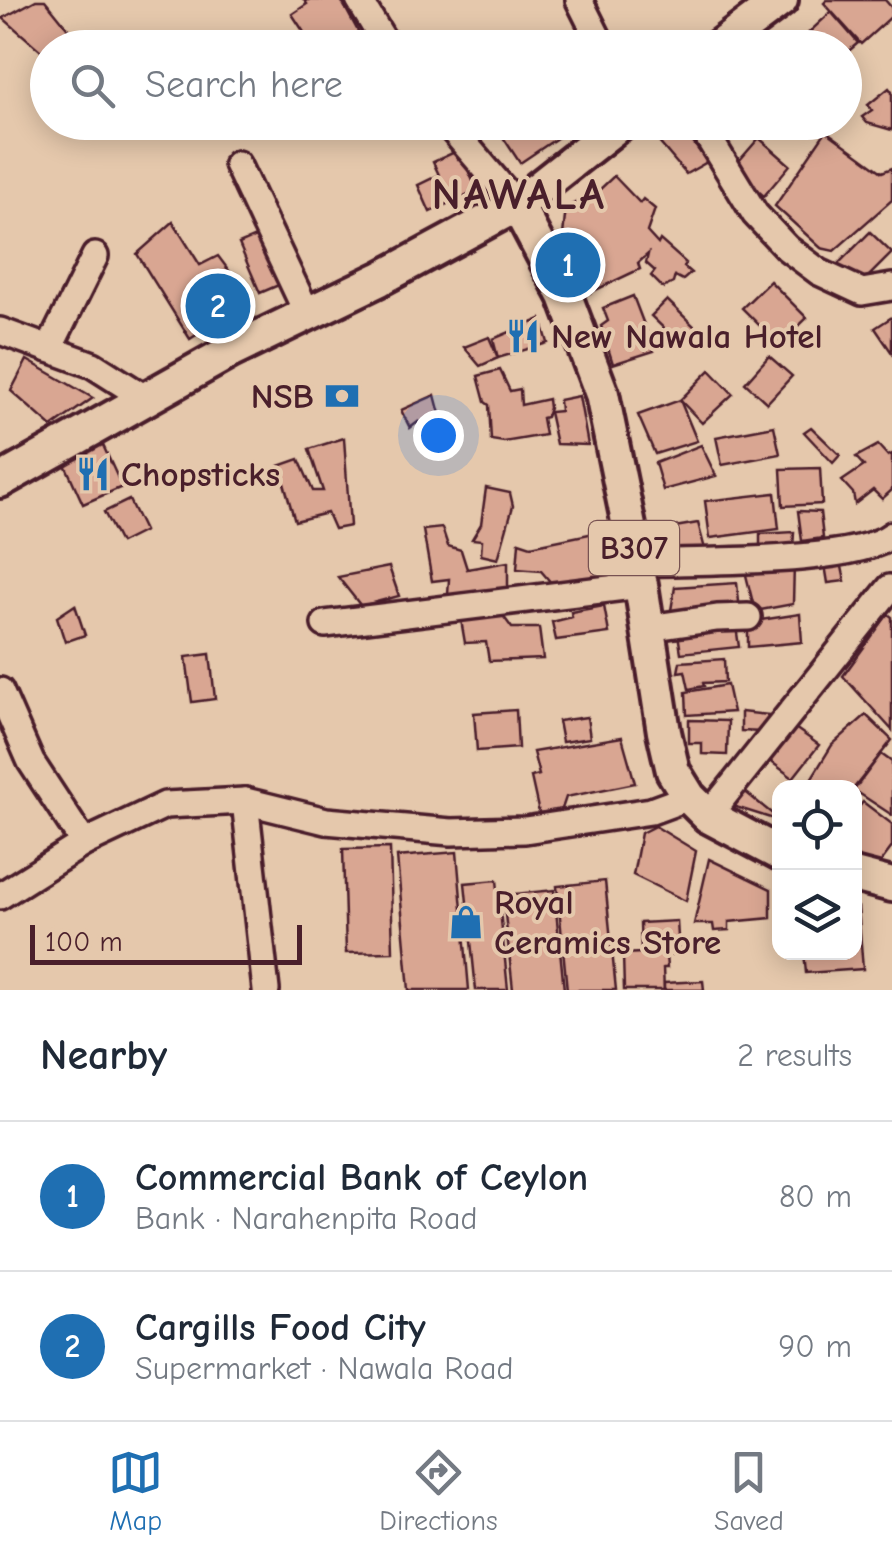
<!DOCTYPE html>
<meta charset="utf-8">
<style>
body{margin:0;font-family:"Comic Neue",sans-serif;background:#f6f6f7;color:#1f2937}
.controls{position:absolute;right:30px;bottom:30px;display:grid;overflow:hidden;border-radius:20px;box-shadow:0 5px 25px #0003}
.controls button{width:90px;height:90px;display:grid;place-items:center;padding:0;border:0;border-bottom:2px solid #e0e1e3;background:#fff;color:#1f2937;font:50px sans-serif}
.scale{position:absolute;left:30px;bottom:25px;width:272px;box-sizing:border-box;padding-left:10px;border:5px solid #4a1f2b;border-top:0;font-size:28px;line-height:35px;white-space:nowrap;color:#4a1f2b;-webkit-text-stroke:8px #e5c8ac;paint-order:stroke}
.you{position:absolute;left:438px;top:435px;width:35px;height:35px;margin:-25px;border:8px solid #fff;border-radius:50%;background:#1a73e8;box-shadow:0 0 0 15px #1a73e833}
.badge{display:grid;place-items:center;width:65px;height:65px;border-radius:50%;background:#1f6fb2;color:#fff;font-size:32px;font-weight:700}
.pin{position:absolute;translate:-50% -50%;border:5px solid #fff;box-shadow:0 2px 10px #0006}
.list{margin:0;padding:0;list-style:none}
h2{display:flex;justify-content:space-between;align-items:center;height:130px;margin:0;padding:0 40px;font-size:42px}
h2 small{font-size:32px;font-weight:400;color:#747a83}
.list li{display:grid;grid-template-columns:65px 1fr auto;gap:30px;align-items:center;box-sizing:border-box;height:150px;padding:0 40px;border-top:2px solid #e0e1e3}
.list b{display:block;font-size:38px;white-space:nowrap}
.list p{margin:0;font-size:32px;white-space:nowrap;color:#747a83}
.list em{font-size:32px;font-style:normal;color:#747a83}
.icon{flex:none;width:55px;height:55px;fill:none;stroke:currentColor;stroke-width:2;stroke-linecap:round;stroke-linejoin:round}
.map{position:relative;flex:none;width:892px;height:990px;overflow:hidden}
.search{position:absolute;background:#fff;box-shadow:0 5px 25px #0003;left:30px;right:30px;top:30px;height:110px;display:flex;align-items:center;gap:25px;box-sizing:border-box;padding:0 35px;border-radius:55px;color:#747a83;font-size:38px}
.sheet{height:430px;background:#fff}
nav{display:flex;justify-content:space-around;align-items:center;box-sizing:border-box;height:140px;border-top:2px solid #e0e1e3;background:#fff;font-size:28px;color:#747a83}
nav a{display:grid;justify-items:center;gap:5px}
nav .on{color:#1f6fb2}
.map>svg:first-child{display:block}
</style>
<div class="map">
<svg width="892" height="990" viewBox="0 0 892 990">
<rect width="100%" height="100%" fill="#e5c8ac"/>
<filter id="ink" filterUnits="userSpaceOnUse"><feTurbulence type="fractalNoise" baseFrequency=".01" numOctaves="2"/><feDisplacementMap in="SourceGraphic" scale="20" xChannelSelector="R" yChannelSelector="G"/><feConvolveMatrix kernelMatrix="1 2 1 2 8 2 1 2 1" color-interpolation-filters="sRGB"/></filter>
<g filter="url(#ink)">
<g fill="#d9a692" stroke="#4a1f2b" stroke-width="2.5">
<path d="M36,0H45L70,31L41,51L3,18Z"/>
<path d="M304,0H341L360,35L339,48L307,37L292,14L307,4Z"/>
<path d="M827,0H885L892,8V16L861,44L824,3Z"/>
<path d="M831,12L858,43L844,55V48H815L805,36Z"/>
<path d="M889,88L892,92V130L867,123L862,117L872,110L868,105Z"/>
<path d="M505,122H547L557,138L520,163L497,128Z"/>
<path d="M682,127L707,162L686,174L658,141Z"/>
<path d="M826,131L882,172L892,168V200L834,251L821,248L775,206Z"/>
<path d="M759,138L790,165L764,196L732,169Z"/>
<path d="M459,150L477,190L430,212L418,185L439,175L433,162Z"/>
<path d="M614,176L640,203L643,199L655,209L647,232L658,244L660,240L686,263L684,267L691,273L683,280L675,276L673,283L663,288L651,276L655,271L646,263L648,254L638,263L640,269L583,296L563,235L566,207L595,194Z"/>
<path d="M173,222L200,265L218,256L251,300L190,339L137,254Z"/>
<path d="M267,232L288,281L260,293L239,244Z"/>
<path d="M870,232L892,253L859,286L838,264Z"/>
<path d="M770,281L807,318L779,345L742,308Z"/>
<path d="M633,296L654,351L613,364L601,326L608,321L603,308Z"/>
<path d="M667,300L696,328L680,344L651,316Z"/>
<path d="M892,317V353L875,328Z"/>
<path d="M541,319L548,343L498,358L493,339Z"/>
<path d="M489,337L498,358L480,366L464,347Z"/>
<path d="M769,356L792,376L767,403L745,383Z"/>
<path d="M27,360L93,398L52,427L11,391Z"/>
<path d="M500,370L510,391L520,389L521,405L548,399L549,408L546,417L542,418L545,435L504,442L491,440L489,405L485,402L478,376Z"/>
<path d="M710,370L733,394L702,423L680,400Z"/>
<path d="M435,395L449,448L436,451L432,439L422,438L418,422L410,428L401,410Z"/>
<path d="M579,396L588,445L556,444L549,412L560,411L559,400Z"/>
<path d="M680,400L697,441L655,454L638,415Z"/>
<path d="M774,426L780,454L722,465L716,437Z"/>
<path d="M811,427L840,455L833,463L804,432Z"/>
<path d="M344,438L350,526L334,529L327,513L295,521L279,466L299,459L313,491H323L309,449Z"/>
<path d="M102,443L122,487L83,504L63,460Z"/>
<path d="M701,445L716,476L663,490L655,463Z"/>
<path d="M878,445L888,456L892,454V490L882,499L873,490L855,504L853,493L842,481L864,466L856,457Z"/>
<path d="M820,468L822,504L783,506L781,469Z"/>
<path d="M486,488L510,493L513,506L498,559L481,555L482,540L472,539L481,524Z"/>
<path d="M775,493L779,529L710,538L705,501Z"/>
<path d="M129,500L144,531L120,543L104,512Z"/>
<path d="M798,511L820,512L823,538L802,541Z"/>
<path d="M698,523L706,553L669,559L658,530Z"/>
<path d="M442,528L448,546L461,550L467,569L508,562V589L448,595L449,579L432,581L423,530Z"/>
<path d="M599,532L607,576L553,585L541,571L517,569L519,542L531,546Z"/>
<path d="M794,532L793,550L760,552V534Z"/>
<path d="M841,562L845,581L828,583L825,565Z"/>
<path d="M743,563L794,564L793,604L755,611Z"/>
<path d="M389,567L399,596L361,606L338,577Z"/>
<path d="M737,583L740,611L670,616L675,587Z"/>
<path d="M75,605L85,635L65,642L57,617Z"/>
<path d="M604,606L609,633L556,640L552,622L572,617L571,612Z"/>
<path d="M498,609L512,628H539L543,659L489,661L486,642L465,643L460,614Z"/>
<path d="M800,614L802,642L748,647V622Z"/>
<path d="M888,614L892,617V730L843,676Z"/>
<path d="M735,619L739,647L681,653L677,628Z"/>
<path d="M210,654L215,699L192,702L186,657Z"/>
<path d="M724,659L725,682L703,683L704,686L689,689L685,671L678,672L680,662Z"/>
<path d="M727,685L733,712L687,715L686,692Z"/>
<path d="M516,710L518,748L477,751L474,713Z"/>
<path d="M741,712L778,716L763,732L741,731Z"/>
<path d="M866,715L892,740L854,788H815L808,784L832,745Z"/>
<path d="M587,717L590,738L562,742L558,721Z"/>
<path d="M689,720L728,721L727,755L702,754V743H689Z"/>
<path d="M788,723L819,745L793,778L762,755Z"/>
<path d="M622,737L635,783L566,797L562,809L539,813L531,777L539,775L533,752Z"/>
<path d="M881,754L892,762V815L854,790Z"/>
<path d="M738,786L780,820V821L723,803Z"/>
<path d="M863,802L892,824V847L871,875L854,862V813Z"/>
<path d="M655,826L696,851L686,901L633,875L641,833Z"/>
<path d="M390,848L393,952L346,953L343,849Z"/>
<path d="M457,852L469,990H409L397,857Z"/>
<path d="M709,859L771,889V918L729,922V930L714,931L713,924H694Z"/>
<path d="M497,880L508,990H476L465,883Z"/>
<path d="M605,881L616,990H567L557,886Z"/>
<path d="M554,890L564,990H513L503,895Z"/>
<path d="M854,905L858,907L863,969L806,973L804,952H854Z"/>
<path d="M677,921L679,954L666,955L667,968H663L664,990H624L623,954L641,953L640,923Z"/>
<path d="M703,981L704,990H664V983Z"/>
</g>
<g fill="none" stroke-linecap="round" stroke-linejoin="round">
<g stroke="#4a1f2b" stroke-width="32">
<g id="minor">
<path d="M359,0L388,48"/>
<path d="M579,0L603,48"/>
<path d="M446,122L517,205"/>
<path d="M699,122L755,214L787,248L819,272L862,292L892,287"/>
<path d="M237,164L308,315"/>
<path d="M0,331L93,365L145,398"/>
<path d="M49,349L95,256"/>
<path d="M637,563C691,560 854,565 892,535"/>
<path d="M325,624L641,585"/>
<path d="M648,628L717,618L748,617"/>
<path d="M0,691L31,762L84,843"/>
<path d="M245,801L266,990"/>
<path d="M708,816L890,588"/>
<path d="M0,896L84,843L165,805L245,801L326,821L451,832L525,830L651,811L689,797"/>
</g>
</g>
<g stroke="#4a1f2b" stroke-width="40">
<g id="major">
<path d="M717,48L781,0"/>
<path d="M517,205L565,296L602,394L641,585L664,732L673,771L689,797L708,816L780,854"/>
<path d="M0,481L229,352L380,279L517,205L622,122"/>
<path d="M854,875L892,885"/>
</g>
</g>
<use href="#minor" stroke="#e5c8ac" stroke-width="25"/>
<use href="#major" stroke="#e5c8ac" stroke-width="32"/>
</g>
</g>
<defs>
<g id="restaurant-bare" transform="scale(2.7)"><path d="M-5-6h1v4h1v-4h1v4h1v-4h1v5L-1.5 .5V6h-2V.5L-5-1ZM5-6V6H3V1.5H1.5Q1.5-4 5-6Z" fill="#1f6fb2" stroke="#e5c8ac" stroke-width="2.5" paint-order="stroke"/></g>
<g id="bank-bare" transform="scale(2.7)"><path d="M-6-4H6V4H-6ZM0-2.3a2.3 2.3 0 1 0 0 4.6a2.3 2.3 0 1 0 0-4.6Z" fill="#1f6fb2" stroke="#e5c8ac" stroke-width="2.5" paint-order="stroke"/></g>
<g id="shop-bare" transform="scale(2.7)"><path d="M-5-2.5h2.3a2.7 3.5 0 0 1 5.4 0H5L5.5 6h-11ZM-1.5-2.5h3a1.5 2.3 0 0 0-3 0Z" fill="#1f6fb2" stroke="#e5c8ac" stroke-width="2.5" paint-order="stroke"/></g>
</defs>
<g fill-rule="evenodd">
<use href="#restaurant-bare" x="523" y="336"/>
<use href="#bank-bare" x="342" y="396"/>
<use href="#restaurant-bare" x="93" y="474"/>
<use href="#shop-bare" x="466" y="922"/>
</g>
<g text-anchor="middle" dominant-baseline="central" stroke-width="8" stroke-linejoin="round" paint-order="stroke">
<rect fill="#e5c8ac" stroke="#785252" stroke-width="2.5" x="589" y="521" width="90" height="54" rx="8"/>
<g font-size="32" font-weight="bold" fill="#4a1f2b">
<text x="634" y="548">B307</text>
</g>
<g font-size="35" font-weight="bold" fill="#4a1f2b" stroke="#e5c8ac" text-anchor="start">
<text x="551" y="336">New Nawala Hotel</text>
<text x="314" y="396" text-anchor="end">NSB</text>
<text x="121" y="474">Chopsticks</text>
<text x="494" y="902">Royal<tspan x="494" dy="40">Ceramics Store</tspan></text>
</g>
<g font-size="45" font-weight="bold" letter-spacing="2.5" fill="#4a1f2b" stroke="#e5c8ac">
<text x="519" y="194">NAWALA</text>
</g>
</g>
</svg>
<div class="controls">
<button><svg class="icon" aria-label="locate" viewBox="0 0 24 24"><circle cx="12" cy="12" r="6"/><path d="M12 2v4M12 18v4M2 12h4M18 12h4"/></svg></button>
<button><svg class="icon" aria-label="layers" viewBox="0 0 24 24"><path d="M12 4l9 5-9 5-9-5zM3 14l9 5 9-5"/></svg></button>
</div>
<div class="scale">100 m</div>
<div class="you"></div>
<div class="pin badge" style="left:568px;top:265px">1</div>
<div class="pin badge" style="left:218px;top:306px">2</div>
<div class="search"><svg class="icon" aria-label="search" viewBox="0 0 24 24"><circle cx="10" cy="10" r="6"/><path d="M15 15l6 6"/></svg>Search here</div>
</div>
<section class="sheet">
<h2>Nearby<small>2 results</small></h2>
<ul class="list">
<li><span class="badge">1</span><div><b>Commercial Bank of Ceylon</b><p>Bank · Narahenpita Road</p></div><em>80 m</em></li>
<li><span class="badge">2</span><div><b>Cargills Food City</b><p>Supermarket · Nawala Road</p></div><em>90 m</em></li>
</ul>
</section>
<nav>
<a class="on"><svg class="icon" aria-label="map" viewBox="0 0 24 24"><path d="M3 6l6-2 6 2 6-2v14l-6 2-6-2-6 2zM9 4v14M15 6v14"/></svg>Map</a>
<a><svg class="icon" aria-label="directions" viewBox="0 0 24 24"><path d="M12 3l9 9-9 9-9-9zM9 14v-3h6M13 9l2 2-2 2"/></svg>Directions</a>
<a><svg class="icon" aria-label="saved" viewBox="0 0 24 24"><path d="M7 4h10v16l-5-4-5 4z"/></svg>Saved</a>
</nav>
